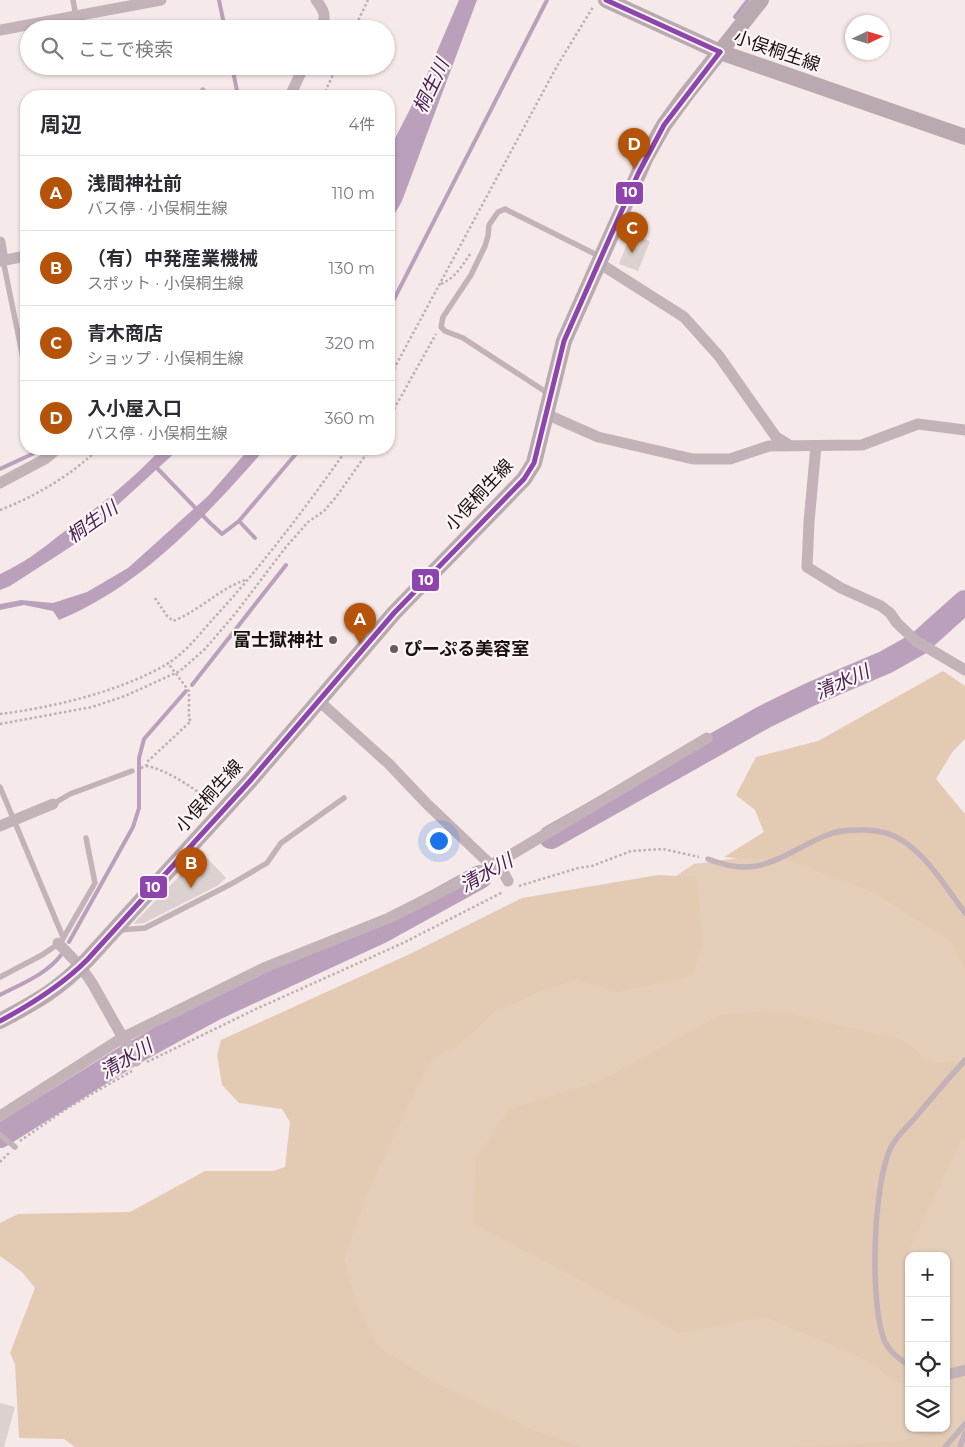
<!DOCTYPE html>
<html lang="ja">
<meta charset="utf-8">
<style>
body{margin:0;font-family:Montserrat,"Noto Sans JP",sans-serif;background:#f2f2f3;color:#2b2b33}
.controls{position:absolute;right:15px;bottom:15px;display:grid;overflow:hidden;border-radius:10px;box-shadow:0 1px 4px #0004}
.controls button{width:45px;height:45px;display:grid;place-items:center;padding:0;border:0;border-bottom:1px solid #e1e1e2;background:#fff;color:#2b2b33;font:25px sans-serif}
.compass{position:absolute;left:845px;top:15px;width:45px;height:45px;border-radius:50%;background:#fff;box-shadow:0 1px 4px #0004;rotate:86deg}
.you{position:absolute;left:438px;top:840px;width:18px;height:18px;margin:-12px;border:4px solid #fff;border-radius:50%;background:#1a73e8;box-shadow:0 0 0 8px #1a73e833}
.badge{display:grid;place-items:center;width:32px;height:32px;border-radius:50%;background:#b45309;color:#fff;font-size:16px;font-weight:700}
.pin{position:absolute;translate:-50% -41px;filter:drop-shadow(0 1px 2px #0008)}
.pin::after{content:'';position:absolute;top:26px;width:18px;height:15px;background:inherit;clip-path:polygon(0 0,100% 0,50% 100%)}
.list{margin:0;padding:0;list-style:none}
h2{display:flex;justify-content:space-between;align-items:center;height:65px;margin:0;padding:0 20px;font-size:21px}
h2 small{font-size:16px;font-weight:400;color:#7c7c81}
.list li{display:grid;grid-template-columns:32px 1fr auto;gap:15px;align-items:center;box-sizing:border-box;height:75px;padding:0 20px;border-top:1px solid #e1e1e2}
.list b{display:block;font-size:19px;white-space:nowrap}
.list p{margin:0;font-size:16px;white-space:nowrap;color:#7c7c81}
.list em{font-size:16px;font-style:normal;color:#7c7c81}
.icon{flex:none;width:28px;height:28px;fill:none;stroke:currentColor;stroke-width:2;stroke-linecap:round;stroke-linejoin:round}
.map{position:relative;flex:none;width:965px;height:1447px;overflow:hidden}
.search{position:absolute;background:#fff;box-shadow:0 1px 4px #0004;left:20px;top:20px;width:375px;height:55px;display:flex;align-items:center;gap:12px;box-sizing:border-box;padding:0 18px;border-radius:28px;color:#7c7c81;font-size:19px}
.panel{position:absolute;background:#fff;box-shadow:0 1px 4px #0004;left:20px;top:90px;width:375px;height:365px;border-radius:20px}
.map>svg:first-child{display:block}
</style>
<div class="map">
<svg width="965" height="1447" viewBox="0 0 965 1447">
<rect width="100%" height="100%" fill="#f6e9e9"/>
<path fill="#e4ceba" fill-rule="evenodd" d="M965,827V1447H427L323,1335L338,1232L415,1038L547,960L694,864ZM909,1256H946V1428H909Z"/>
<g fill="#e3cab3">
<path d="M943,671L965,686V739L953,751L936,779L965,814V969L950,941L874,893L786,859H747L724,857L764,832L755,810L736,795L756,757L818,741Z"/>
<path d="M658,875L696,877L703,944L692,976L616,992L577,980L546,989L494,1012L460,1044L432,1059L410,1102L367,1194L344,1260L356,1301L379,1347L429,1379L531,1429L583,1447H75L64,1439L19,1438L15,1364L10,1353L35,1288L22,1272L0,1256V1223L18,1214L130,1212L205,1171H273L285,1167L290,1122L282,1109L239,1103L222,1085L217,1055L221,1040L412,953L522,898Z"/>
<path d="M782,1012L903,1040L931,1063L965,1060V1138L960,1144L909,1250V1385L897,1383L869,1361L765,1317L679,1333L473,1223L476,1159L509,1109L598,1082L722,1014Z"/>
<path d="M938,1432L965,1440V1447H785L899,1441Z"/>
</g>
<g fill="#bba0bb">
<path d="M459,0H477L402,201L389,224V150L423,84Z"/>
<path d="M161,449H179L75,544L10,586L0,590V574C24,563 41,550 61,534C97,508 131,481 161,449Z"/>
<path d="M249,449H265C207,515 142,586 59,620L53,611L24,605L0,610V604L21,600L53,603L87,592L128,568L208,496Z"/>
</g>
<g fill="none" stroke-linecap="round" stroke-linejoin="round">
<g stroke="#bba0bb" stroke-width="4">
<path d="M219,0L225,29"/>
<path d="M735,17L748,0"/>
<path d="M232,66L238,96"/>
<path d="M389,309L547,0"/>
<path d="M156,467L209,522L222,534L239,521"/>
<path d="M0,469L43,449"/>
<path d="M255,538L239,521L300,449"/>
<path d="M192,685L286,565"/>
<path d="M69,942L133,827L139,808V758L144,739L186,691"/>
<path d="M0,995C21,984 47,974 61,955"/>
</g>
<g stroke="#bba0bb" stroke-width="24">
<path d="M551,837L764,717L811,694L886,662L918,644L965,602"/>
<path d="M0,1136L128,1056L175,1030L218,1007L382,931L480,877"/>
</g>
</g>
<g fill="#dbd1ce">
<path d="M631,234L650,241L638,271L619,264Z"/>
<path d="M202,853L226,878L217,886L144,923L133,924Z"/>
<path d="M0,1403L15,1407L4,1447H0Z"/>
</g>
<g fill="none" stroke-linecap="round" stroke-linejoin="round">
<g stroke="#bcb0b3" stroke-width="2.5" stroke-dasharray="2.5 2.5" stroke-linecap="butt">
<path d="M354,29L368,0"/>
<path d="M323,96L337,66"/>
<path d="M441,284C455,278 462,266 470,254"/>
<path d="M389,378L557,66L593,7"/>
<path d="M389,418L436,334"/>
<path d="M0,510C36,496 70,476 98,449"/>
<path d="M155,598L167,616L173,621C199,611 219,589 245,580"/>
<path d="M0,714C51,708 122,691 167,664C185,653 199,635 213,619C262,566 306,507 347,449"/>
<path d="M0,724L92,707L125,696L180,671L205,649L235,614L286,547L308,522L324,511L336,497L370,449"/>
<path d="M146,766C165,768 196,790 212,802"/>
<path d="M141,768L146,766L147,762L191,721L189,719V691L168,663"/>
<path d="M519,886L578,868L592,866L631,851L663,849L699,857"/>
<path d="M147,1062L256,1009L403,943L503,892"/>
<path d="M20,1141L69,1107L132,1071"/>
<path d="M0,1162L10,1152"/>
</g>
<g stroke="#c3b3b9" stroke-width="5.5">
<path d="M73,0L76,16"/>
<path d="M203,90L204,96"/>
<path d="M3,260L26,373"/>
<path d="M549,394L463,338L445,331L441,327L443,317L471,275L485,246L488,236L489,225L498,212L505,209L599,256"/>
<path d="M41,449L45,459"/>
<path d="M0,787L63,937"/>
<path d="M53,804L70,794L132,771"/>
<path d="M708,859C724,865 739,869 756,866C783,861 804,843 830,834C840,830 852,830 864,830C878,830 891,833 903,841C929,858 947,889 965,913"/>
<path d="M120,930L145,928L233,883L267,863L281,843L344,798"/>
<path d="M0,977L42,955L61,942L95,883L86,838"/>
<path d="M0,1135L15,1147"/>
<path d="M909,1366C900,1360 890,1352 885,1342C869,1305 873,1183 891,1147C897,1136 907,1127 915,1118C931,1098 948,1079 965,1060"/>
<path d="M945,1447L965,1424"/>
<path d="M960,1447L965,1433"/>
</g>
<g stroke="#c3b3b9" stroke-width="11">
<path d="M316,0C324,10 327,16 321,29"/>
<path d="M0,30L161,0"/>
<path d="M290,96L304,66"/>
<path d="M0,242L3,260"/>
<path d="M0,261L26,256"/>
<path d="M599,263L684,317L719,356L776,437L789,445"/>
<path d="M546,414L598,437L693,459H730L769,446L862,445L918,424L965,430"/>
<path d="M816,446L809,522L807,567L841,588L881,606L890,613L897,623L916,641L965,670"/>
<path d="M0,483L45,459L57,449"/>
<path d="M319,701L389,764L427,804L492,866L497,861L508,881"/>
<path d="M0,826L53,804"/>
<path d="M58,943L81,967L92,983L136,1061"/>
<path d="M0,1116L122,1038L266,967L389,918L492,866L707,738"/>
<path d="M946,1375L965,1370"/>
</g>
<g stroke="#baa9b0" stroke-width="16">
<path d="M606,0L720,52L965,137"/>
<path d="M0,1021C36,1002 58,990 87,960L250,781L394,613L524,479L534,463L564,341L646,157L664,125L685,96L761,0"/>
</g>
<g stroke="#fcf5f5" stroke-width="9">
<g id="bus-1">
<path d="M606,0L720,52"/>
<path d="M0,1021C32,1004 61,986 87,960L250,781L394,613L524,479L534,463L564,341L638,174L664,125L720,52"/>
</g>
</g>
<use href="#bus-1" stroke="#8e44ad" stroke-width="5"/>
</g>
<g fill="#685d5d" stroke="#fcf5f5" stroke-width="2">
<circle cx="333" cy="640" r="5"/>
<circle cx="394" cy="649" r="5"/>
</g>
<g text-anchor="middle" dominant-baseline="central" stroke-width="4.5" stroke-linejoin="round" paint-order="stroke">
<g font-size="18" fill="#1b1111" stroke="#fcf5f5">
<text transform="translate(777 51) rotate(19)">小俣桐生線</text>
<text transform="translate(479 495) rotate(-47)">小俣桐生線</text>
<text transform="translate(209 796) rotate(-48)">小俣桐生線</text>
</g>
<g font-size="18" font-weight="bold" fill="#1b1111" stroke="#fcf5f5" text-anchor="end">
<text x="323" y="640">富士獄神社</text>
<text x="404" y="649" text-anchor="start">ぴーぷる美容室</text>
</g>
<g font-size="19" font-style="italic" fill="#4c2053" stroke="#fcf5f5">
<text transform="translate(431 86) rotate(-65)">桐生川</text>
<text transform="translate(92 522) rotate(-35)">桐生川</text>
<text transform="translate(842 682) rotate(-24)">清水川</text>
<text transform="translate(486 873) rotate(-29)">清水川</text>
<text transform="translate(126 1059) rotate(-31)">清水川</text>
</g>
</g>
<g stroke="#fcf5f5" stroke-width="2">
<rect x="615" y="181" width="29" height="24" rx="5" fill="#8e44ad"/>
<rect x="411" y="568" width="29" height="24" rx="5" fill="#8e44ad"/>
<rect x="139" y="875" width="29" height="24" rx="5" fill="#8e44ad"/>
</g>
<g font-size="14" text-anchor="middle" font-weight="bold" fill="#fff">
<text x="630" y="197">10</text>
<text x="426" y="585">10</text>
<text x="153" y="892">10</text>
</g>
</svg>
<div class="controls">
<button>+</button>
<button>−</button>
<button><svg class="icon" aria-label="locate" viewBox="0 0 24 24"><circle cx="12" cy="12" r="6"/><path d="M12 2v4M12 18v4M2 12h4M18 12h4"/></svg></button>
<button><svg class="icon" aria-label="layers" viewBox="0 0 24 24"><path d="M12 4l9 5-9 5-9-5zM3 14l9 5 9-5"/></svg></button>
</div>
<svg class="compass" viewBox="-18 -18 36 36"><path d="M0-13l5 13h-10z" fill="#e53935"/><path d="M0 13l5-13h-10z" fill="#7c7c81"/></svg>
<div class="you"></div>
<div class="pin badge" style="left:360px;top:644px">A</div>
<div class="pin badge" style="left:191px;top:888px">B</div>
<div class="pin badge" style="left:632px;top:253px">C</div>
<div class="pin badge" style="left:634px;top:169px">D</div>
<div class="search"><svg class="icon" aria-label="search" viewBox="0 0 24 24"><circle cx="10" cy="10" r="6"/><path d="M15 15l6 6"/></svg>ここで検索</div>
<section class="panel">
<h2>周辺<small>4件</small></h2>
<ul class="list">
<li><span class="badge">A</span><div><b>浅間神社前</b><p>バス停 · 小俣桐生線</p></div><em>110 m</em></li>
<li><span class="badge">B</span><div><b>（有）中発産業機械</b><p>スポット · 小俣桐生線</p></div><em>130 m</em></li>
<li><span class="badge">C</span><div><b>青木商店</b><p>ショップ · 小俣桐生線</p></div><em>320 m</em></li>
<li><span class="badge">D</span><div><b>入小屋入口</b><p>バス停 · 小俣桐生線</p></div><em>360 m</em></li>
</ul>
</section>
</div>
